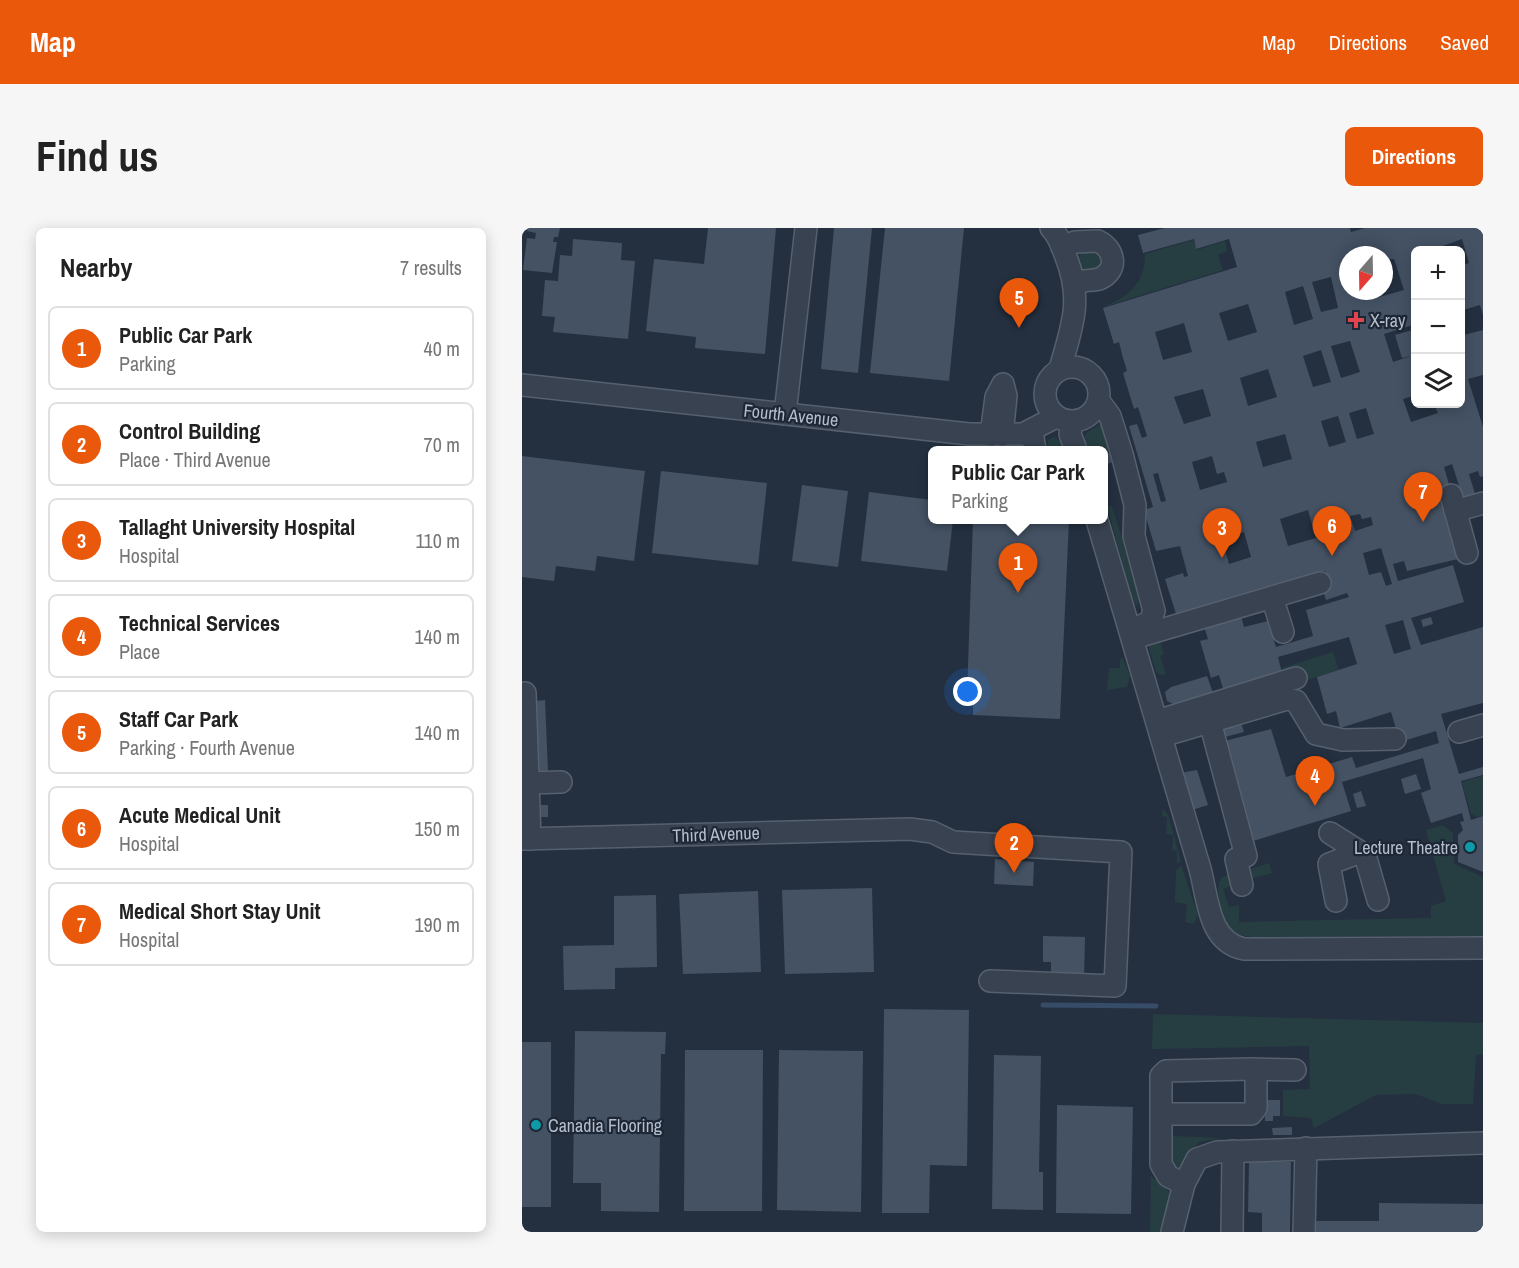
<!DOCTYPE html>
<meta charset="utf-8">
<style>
body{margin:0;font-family:"Archivo Narrow",sans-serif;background:#f6f6f6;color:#222}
.controls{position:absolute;right:18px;top:18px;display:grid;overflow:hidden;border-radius:9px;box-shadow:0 3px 15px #0003}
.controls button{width:54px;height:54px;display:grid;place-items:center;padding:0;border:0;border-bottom:2px solid #e0e0e0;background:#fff;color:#222;font:30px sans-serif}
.compass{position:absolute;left:817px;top:18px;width:54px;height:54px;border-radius:50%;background:#fff;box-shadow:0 3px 15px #0003;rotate:200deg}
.you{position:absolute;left:446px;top:464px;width:21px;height:21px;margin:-15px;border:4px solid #fff;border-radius:50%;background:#1a73e8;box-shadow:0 0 0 9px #1a73e833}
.badge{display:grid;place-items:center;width:39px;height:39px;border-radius:50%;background:#ea580c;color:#fff;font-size:20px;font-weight:700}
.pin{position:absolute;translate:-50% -50px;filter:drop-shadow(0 2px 3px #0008)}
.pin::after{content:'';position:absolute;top:32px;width:21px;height:18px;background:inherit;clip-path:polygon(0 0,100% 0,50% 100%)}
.popup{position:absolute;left:406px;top:218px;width:180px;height:78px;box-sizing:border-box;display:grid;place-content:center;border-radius:9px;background:#fff;filter:drop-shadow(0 2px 4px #0005);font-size:20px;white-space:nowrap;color:#767676}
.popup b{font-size:22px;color:#222}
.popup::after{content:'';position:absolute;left:50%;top:100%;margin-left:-12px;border:12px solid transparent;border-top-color:#fff}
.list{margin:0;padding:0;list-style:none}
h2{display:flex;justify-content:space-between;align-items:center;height:78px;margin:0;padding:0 24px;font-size:26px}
h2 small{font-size:20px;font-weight:400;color:#767676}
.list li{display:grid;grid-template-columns:39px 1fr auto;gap:18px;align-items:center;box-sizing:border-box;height:84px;margin:0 12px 12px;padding:0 12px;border:2px solid #e0e0e0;border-radius:9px}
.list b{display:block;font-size:22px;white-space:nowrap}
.list p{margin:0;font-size:20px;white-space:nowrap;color:#767676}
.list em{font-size:20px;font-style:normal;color:#767676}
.icon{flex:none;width:33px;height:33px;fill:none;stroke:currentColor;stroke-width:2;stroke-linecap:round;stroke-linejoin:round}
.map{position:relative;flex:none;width:961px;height:1004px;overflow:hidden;border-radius:9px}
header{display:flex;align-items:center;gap:36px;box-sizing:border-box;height:84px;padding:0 30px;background:#ea580c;color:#fff}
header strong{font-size:28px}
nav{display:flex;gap:33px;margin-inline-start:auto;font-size:21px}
.intro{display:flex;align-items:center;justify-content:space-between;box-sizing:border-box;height:144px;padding:0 36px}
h1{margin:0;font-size:42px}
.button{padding:15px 27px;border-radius:9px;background:#ea580c;color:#fff;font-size:21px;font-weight:700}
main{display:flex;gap:36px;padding:0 36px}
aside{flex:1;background:#fff;border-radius:9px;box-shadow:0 3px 15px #0003}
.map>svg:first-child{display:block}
</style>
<header>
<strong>Map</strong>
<nav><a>Map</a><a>Directions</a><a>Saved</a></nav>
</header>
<div class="intro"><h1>Find us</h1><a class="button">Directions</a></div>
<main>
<aside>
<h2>Nearby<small>7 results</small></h2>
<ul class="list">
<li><span class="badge">1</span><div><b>Public Car Park</b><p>Parking</p></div><em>40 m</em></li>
<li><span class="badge">2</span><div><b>Control Building</b><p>Place · Third Avenue</p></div><em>70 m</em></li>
<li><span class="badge">3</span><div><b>Tallaght University Hospital</b><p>Hospital</p></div><em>110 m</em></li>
<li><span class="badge">4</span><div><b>Technical Services</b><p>Place</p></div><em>140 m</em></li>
<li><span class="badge">5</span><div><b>Staff Car Park</b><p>Parking · Fourth Avenue</p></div><em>140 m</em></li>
<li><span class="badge">6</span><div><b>Acute Medical Unit</b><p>Hospital</p></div><em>150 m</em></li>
<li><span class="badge">7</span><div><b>Medical Short Stay Unit</b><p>Hospital</p></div><em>190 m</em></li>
</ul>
</aside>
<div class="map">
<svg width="961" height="1004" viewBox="0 0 961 1004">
<rect width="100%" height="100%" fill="#243040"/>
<g fill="#263e41">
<path d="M671,12L675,22L703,13L705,23L696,27L701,42L581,79C606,69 623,56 623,26Z"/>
<circle cx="568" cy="33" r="12"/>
<path d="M581,194L588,219L586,223L582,225V222H564L561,215L564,205Z"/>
<path d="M532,209L539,213L543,222H524L527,211Z"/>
<path d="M585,278H590L617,366L616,378L611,374Z"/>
<path d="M638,412L642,426L638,428L644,446L639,447L634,444L626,417Z"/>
<path d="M811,424L817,442L779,454L774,439L761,443L760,440Z"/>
<path d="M601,430L608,448L605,459L585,462L587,440H598V431Z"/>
<path d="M961,548V587L955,589L949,586L940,554Z"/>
<path d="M641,580L646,587L659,633L655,635V623L650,622L651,607L644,606L645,589L640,588Z"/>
<path d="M921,597L931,605L932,636L961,649V708L731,709C723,708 714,707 708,701C699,690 692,660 700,649L709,646L712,657L701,661L707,679L717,677V694L909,690V678L924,673L904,602Z"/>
<path d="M747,635L750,645L725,652L722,643Z"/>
<path d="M659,637L676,687L671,696L663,694L665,676L653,674L654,643Z"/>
<path d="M631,786L961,795V826L954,827L951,876H920L894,866L854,867L792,900L789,890L761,888V862L788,861L787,818L630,821Z"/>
<path d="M648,908L700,910L677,914L656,940L651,939Z"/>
<path d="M629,948L650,966L648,985L639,1004H628Z"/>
</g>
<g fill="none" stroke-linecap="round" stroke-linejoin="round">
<path stroke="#374c68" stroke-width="5" d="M521,777L634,778"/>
</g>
<g fill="#445264" fill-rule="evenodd">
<path d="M6,0H38L36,9H32L31,14H35L30,45L1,42L5,10L13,11L14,5L5,3Z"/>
<path d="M186,0H254L243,126L173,120L174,109L124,103L132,31L182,36Z"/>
<path d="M312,0H350L336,145L299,141Z"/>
<path d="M363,0H442L427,153L348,145Z"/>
<path d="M643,0H828L829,4L843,0H961V87L958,77L938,83V38L947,35L940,11L910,22H894V96L862,106L871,134L889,128L880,130L873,107L894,101V167L881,171L889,194L916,185L912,176H938V108L961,102V147L946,151L961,199V248L958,249L956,243L947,246L953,266L941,270L930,236L922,239L928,260L916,264L936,331L885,343L882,333L871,336L876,353L931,337L942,374L889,390L899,417L961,399V475L919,486L937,546L961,539V547L939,553L949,592L961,588V644L936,634V607L941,602L938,594L942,593L940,585L909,595L899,565L909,561L901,530L820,554L829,583L731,613L699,514L749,501L764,549L830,529L834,540L917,515L914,503L878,514L869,484L818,500L814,483L805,486L795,449L835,436L827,409L756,429L760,445L702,464L697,447L689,450L678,413L686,411L681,395L718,384L722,399L746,393L754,419L791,408L784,382L827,369L825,365L804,372L801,362L808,359L803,343L655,389L643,351L661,345L662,349L666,348L658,318L634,323L622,282L631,279L607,198L615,196L620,210L625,208L616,179L612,181L601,145L605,143L601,130L597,114L592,116L581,80L715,39L707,11L674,21L672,11L621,25L616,7ZM826,27H862V32L872,31L882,62L854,70L852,63H826ZM809,49L816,80L799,84L790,54ZM781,58L791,91L772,97L763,64ZM726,76L735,104L706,113L697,85ZM662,95L670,124L641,132L633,104ZM828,113L838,144L819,150L809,118ZM799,122L809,154L791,159L781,128ZM746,141L755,169L726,178L718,150ZM681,161L689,188L662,196L652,169ZM844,180L852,206L835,211L827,185ZM816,188L824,214L807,219L799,193ZM763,206L770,231L741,239L734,214ZM690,228L695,246L702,244L705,254L678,262L670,234ZM636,245L644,273L639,274L631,246ZM786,282L794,310L766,318L758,291ZM838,286L840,291L849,289L851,297L833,303L828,288ZM722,304L729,329L707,336L700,311ZM859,320L870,356L864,358L859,344L847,347L841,325ZM881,392L889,421L872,426L863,397Z"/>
<path d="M51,11L100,15L99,32L113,33L106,111L31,104L33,89L20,88L23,52L36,53L38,27L50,28Z"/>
<path d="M591,224L594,233L582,237V227Z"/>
<path d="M0,228L123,243L112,333L75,328L73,343L34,338L32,353L0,349Z"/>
<path d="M139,243L245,255L236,337L130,325Z"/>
<path d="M280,257L326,263L316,339L270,333Z"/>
<path d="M347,264L410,272V292H431L425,343L339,333Z"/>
<path d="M451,292H547L538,491L451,487V472L445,467Z"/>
<path d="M909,389L911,396L901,399L899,392Z"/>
<path d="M685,448L691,465L653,477L645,473L643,464L649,459Z"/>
<path d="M23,472L26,544L16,545L13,473Z"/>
<path d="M719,494L722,504L703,509L701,500Z"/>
<path d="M675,542L686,577L670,582L658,545Z"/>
<path d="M894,546L899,561L883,566L879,551Z"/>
<path d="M839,563L844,578L835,580L831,566Z"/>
<rect x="17" y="577" width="9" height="12"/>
<path d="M473,631L512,634L511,658L472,656Z"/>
<path d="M350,660L352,744L263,746L260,662Z"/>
<path d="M236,663L239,744L161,746L157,666Z"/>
<path d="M134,667L135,739L93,740V761L42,762L41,718L92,717V668Z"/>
<path d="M521,708L563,709L562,750L529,749V734H521Z"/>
<path d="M362,781L447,782L445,938L408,937L407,985H360Z"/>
<path d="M53,803L144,804L143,826H139L137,984L79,983V955H51Z"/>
<rect x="0" y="814" width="29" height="165"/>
<path d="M163,822H241L240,983H162Z"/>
<path d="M257,822L341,823L339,984L255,982Z"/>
<path d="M472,827L519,828L517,944H521V982L470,981Z"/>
<path d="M743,872H758V888H751V893H743Z"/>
<path d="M535,877L611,879L609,986L534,985Z"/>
<path d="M770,899V907H751L750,900Z"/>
<path d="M727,933L769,934L768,1004H740V985L726,984Z"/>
<path d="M857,975L961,976V1004H794V993H857Z"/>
</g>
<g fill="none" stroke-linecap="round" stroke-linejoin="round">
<g stroke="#56606e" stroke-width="24">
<g id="minor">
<path d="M529,0C537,8 540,18 544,29C561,73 550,98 538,141"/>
<path d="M540,19L553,14L576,13C593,21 597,43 577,51C568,54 561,50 554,57"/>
<circle cx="550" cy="166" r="27"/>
<path d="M0,157L447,206H501L534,189"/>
<path d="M577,173L588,188L600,226L613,277L612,308L632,383L628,394L609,402"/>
<path d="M263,186L284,0"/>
<path d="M550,194L548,206L554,222"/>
<path d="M510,204L513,222"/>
<path d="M469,207L474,169L481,156L484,168L480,207"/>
<path d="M929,267L945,325"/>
<path d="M933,283L961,275"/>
<path d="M575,292L678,641C686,670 686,714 722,721L961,720"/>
<path d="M750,369L761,404"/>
<path d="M615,409L798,355"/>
<path d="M3,465L8,611"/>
<path d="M635,493L774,450"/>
<path d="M688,494L724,628"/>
<path d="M937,504L961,497"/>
<path d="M640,508L765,471L774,473L794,506L821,512L873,511"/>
<path d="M6,555L39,554"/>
<path d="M808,605L843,627L856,672"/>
<path d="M0,611L388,601L410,604L431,614L599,624L593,758L468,753"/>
<path d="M714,631L720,657"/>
<path d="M814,673L807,636L836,625L842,626"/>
<path d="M728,841L773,842"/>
<path d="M639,891L646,886H729L734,880V847L728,841L644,843L639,848V936L646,948L662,956"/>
<path d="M650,1004L662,956L675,931L695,924L961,915"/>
<path d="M710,1004L711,923"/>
<path d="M782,1004L784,920"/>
</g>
</g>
<use href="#minor" stroke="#384250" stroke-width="21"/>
</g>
<path fill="#e0444e" stroke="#1d2735" stroke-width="2" d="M831 83h6v6h6v6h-6v6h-6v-6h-6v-6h6z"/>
<g fill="#0f9aa8" stroke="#1d2735" stroke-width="2">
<circle cx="948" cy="619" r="6"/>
<circle cx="14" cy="897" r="6"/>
</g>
<g text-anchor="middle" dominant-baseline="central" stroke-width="4.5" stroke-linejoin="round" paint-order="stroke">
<g font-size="18" fill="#b4bdcb" stroke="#1d2735" text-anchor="start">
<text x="848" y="92">X-ray</text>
<text x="936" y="619" text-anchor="end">Lecture Theatre</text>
<text x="26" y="897">Canadia Flooring</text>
</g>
<g font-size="18" fill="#b4bdcb" stroke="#1d2735">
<text transform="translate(269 187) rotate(6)">Fourth Avenue</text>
<text transform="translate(194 606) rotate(-2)">Third Avenue</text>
</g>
</g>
</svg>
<div class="controls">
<button>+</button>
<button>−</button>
<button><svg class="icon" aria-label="layers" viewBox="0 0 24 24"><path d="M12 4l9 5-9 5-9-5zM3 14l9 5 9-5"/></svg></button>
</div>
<svg class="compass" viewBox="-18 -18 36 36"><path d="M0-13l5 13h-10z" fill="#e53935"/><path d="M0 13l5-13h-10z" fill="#767676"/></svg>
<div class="you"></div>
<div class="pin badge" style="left:496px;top:365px">1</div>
<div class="popup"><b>Public Car Park</b>Parking</div>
<div class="pin badge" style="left:492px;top:645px">2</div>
<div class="pin badge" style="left:700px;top:330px">3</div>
<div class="pin badge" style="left:793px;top:578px">4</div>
<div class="pin badge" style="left:497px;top:100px">5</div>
<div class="pin badge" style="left:810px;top:328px">6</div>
<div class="pin badge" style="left:901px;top:294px">7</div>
</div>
</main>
